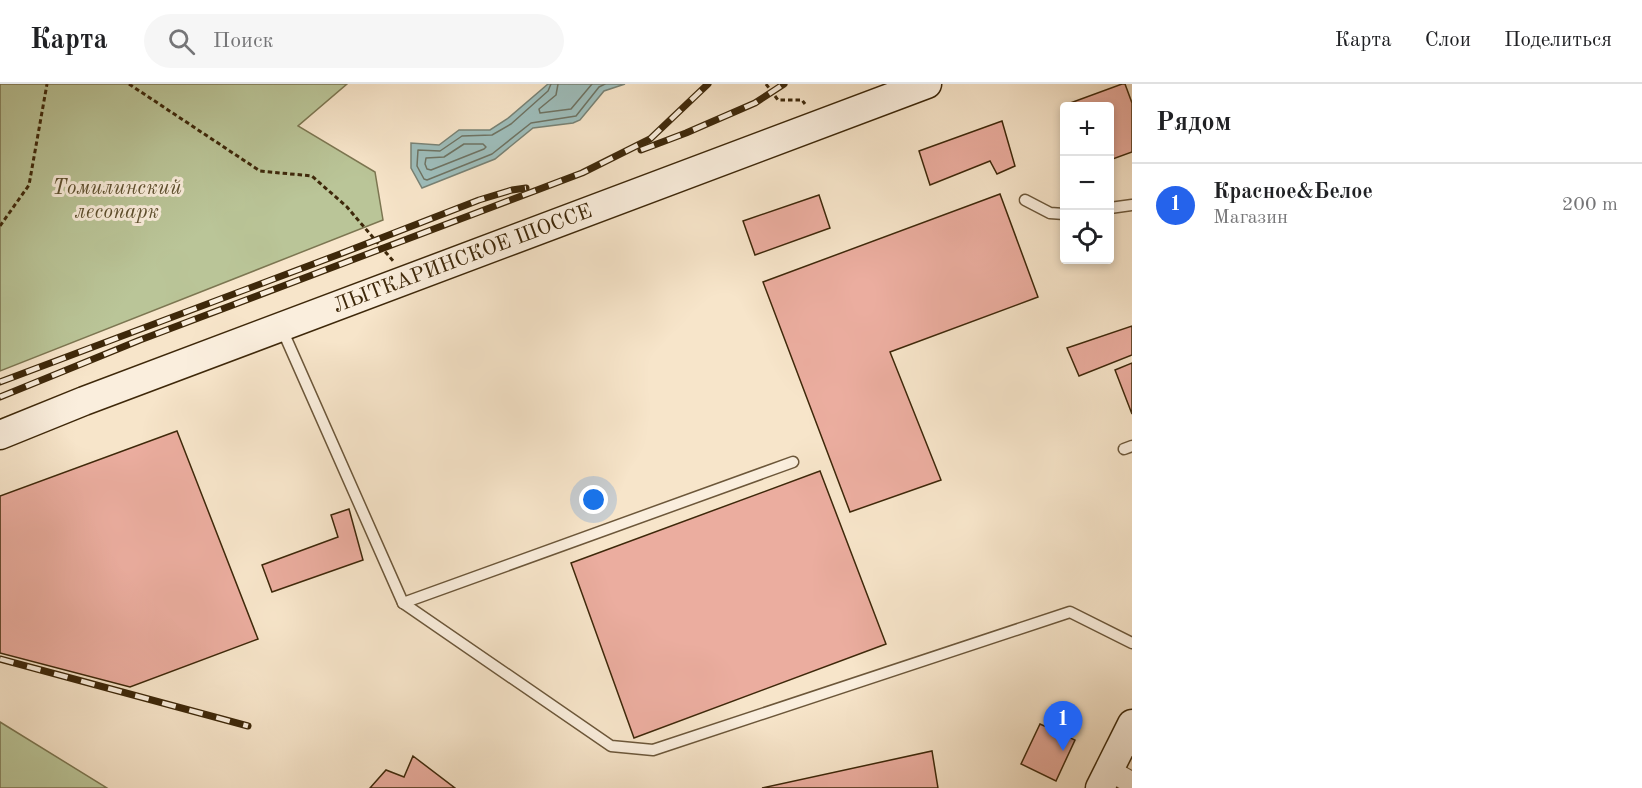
<!DOCTYPE html>
<html lang="ru">
<meta charset="utf-8">
<style>
body{margin:0;font-family:"Old Standard TT",serif;background:#f6f6f6;color:#202124}
.controls{position:absolute;right:18px;top:18px;display:grid;overflow:hidden;border-radius:6px;box-shadow:0 3px 9px #0003}
.controls button{width:54px;height:54px;display:grid;place-items:center;padding:0;border:0;border-bottom:2px solid #e0e0e0;background:#fff;color:#202124;font:30px sans-serif}
.you{position:absolute;left:594px;top:416px;width:21px;height:21px;margin:-15px;border:4px solid #fff;border-radius:50%;background:#1a73e8;box-shadow:0 0 0 9px #1a73e833}
.badge{display:grid;place-items:center;width:39px;height:39px;border-radius:50%;background:#2563eb;color:#fff;font-size:20px;font-weight:700}
.pin{position:absolute;translate:-50% -50px;filter:drop-shadow(0 2px 3px #0008)}
.pin::after{content:'';position:absolute;top:32px;width:21px;height:18px;background:inherit;clip-path:polygon(0 0,100% 0,50% 100%)}
.list{margin:0;padding:0;list-style:none}
h2{display:flex;justify-content:space-between;align-items:center;height:78px;margin:0;padding:0 24px;font-size:26px}
h2 small{font-size:20px;font-weight:400;color:#757577}
.list li{display:grid;grid-template-columns:39px 1fr auto;gap:18px;align-items:center;box-sizing:border-box;height:84px;padding:0 24px;border-top:2px solid #e0e0e0}
.list b{display:block;font-size:22px;white-space:nowrap}
.list p{margin:0;font-size:20px;white-space:nowrap;color:#757577}
.list em{font-size:20px;font-style:normal;color:#757577}
.icon{flex:none;width:33px;height:33px;fill:none;stroke:currentColor;stroke-width:2;stroke-linecap:round;stroke-linejoin:round}
.map{position:relative;flex:none;width:1132px;height:704px;overflow:hidden}
header{display:flex;align-items:center;gap:36px;box-sizing:border-box;height:84px;padding:0 30px;background:#fff;border-bottom:2px solid #e0e0e0}
header strong{font-size:28px}
nav{display:flex;gap:33px;margin-inline-start:auto;font-size:21px}
.search{width:420px;height:54px;background:#f6f6f6;display:flex;align-items:center;gap:15px;box-sizing:border-box;padding:0 21px;border-radius:33px;color:#757577;font-size:22px}
main{display:flex}
aside{flex:1;background:#fff}
.map>svg:first-child{display:block}
</style>
<header>
<strong>Карта</strong>
<div class="search"><svg class="icon" aria-label="search" viewBox="0 0 24 24"><circle cx="10" cy="10" r="6"/><path d="M15 15l6 6"/></svg>Поиск</div>
<nav><a>Карта</a><a>Слои</a><a>Поделиться</a></nav>
</header>
<main>
<div class="map">
<svg width="1132" height="704" viewBox="0 0 1132 704">
<rect width="100%" height="100%" fill="#f7e5ca"/>
<filter id="stains"><feTurbulence type="fractalNoise" baseFrequency=".00333" numOctaves="4"/><feColorMatrix values="0 0 0 0 .2 0 0 0 0 .09 0 0 0 0 .02 0 0 0 .5 -.17"/></filter>
<radialGradient id="worn" r=".72"><stop offset=".6" stop-color="#630" stop-opacity="0"/><stop offset="1" stop-color="#630" stop-opacity=".3"/></radialGradient>
<g fill="#bac598" stroke="#7c7651" stroke-width="1.5">
<path d="M0,0H347L298,42L375,88L383,136L0,287Z"/>
<path d="M0,638L107,704H0Z"/>
</g>
<path fill="#9ebebc" stroke="#788275" stroke-width="1.5" d="M548,0H625L604,7L580,36L573,39L533,44L495,75L422,104L411,84V59L439,61L459,46H490L507,35Z"/>
<g fill="none" stroke-linecap="round" stroke-linejoin="round">
<g stroke="#6e7363" stroke-width="1.5">
<path d="M551,0L548,7L511,40L492,51L462,52L440,67L418,66L417,82L424,95L427,96L492,70L531,39L576,32L599,3L605,0"/>
<path d="M558,0L556,11L539,25L540,29L571,25L592,0"/>
<path d="M464,60H483L486,63L484,65L431,86L427,85L425,80L426,74L444,73Z"/>
</g>
</g>
<g fill="#ebad9f" stroke="#3e280a" stroke-width="1.5">
<path d="M1122,0H1125L1132,19V68L1110,76V22H1064V36L1062,22Z"/>
<path d="M1002,37L1015,82L997,90L990,77L930,101L919,67Z"/>
<path d="M1000,110L1038,213L890,268L941,396L850,428L763,198Z"/>
<path d="M819,111L830,144L755,171L743,137Z"/>
<path d="M1132,242V271L1079,292L1067,264Z"/>
<path d="M1132,279V330L1115,286Z"/>
<path d="M177,347L258,555L130,603L0,569V412Z"/>
<path d="M820,387L886,560L634,654L571,479Z"/>
<path d="M349,425L363,476L272,508L262,481L338,453L331,431Z"/>
<path d="M1040,640L1075,656L1056,697L1021,680Z"/>
<path d="M932,667L938,704H762Z"/>
<path d="M413,672L455,704H370L386,686L404,693Z"/>
</g>
<g fill="none" stroke-linecap="round" stroke-linejoin="round">
<g stroke="#6c573a" stroke-width="13">
<g id="lane">
<path d="M1025,116L1050,129L1064,130"/>
<path d="M1110,124L1132,121"/>
<path d="M281,243L403,519L793,378"/>
<path d="M1124,365L1132,362"/>
<path d="M403,519L611,662L653,666L1070,528L1132,559"/>
</g>
</g>
<g stroke="#6c573a" stroke-width="23">
<path id="street" d="M1109,686L1132,699"/>
</g>
<g stroke="#3e280a" stroke-width="31">
<g id="secondary">
<path id="s1" d="M0,351L84,317L927,0"/>
<path d="M1100,704L1132,640"/>
</g>
</g>
<g stroke="#3e280a" stroke-width="3" stroke-dasharray="4.5 3" stroke-linecap="butt">
<path d="M129,0L260,87L312,92L347,123L394,178"/>
<path d="M766,0L778,16H802L805,20"/>
<path d="M0,142L29,101L47,0"/>
</g>
<use href="#lane" stroke="#faeedd" stroke-width="10"/>
<use href="#street" stroke="#faeedd" stroke-width="21"/>
<use href="#secondary" stroke="#faeedd" stroke-width="28"/>
<g stroke="#3e280a" stroke-width="7">
<g id="rail">
<path d="M641,66L686,49L755,19L784,0"/>
<path d="M0,298L340,170L479,116L512,106L526,104"/>
<path d="M0,313L140,256L582,89L650,55L708,0"/>
<path d="M0,575L248,642"/>
</g>
</g>
<use href="#rail" stroke="#faeedd" stroke-width="4.5" stroke-dasharray="14" stroke-linecap="butt"/>
</g>
<g text-anchor="middle" dominant-baseline="central" stroke-width="6" stroke-linejoin="round" paint-order="stroke">
<g font-size="21" font-style="italic" fill="#5d4f2e" stroke="#faeedd">
<text x="117" y="104">Томилинский<tspan x="117" dy="24">лесопарк</tspan></text>
</g>
<g font-size="21" fill="#3e280a" stroke="#faeedd">
<text stroke="none"><textPath href="#s1" startOffset="495">ЛЫТКАРИНСКОЕ ШОССЕ</textPath></text>
</g>
</g>
<rect width="100%" height="100%" filter="url(#stains)"/>
<rect width="100%" height="100%" fill="url(#worn)"/>
</svg>
<div class="controls">
<button>+</button>
<button>−</button>
<button><svg class="icon" aria-label="locate" viewBox="0 0 24 24"><circle cx="12" cy="12" r="6"/><path d="M12 2v4M12 18v4M2 12h4M18 12h4"/></svg></button>
</div>
<div class="you"></div>
<div class="pin badge" style="left:1063px;top:667px">1</div>
</div>
<aside>
<h2>Рядом<small></small></h2>
<ul class="list">
<li><span class="badge">1</span><div><b>Красное&amp;Белое</b><p>Магазин</p></div><em>200 m</em></li>
</ul>
</aside>
</main>
